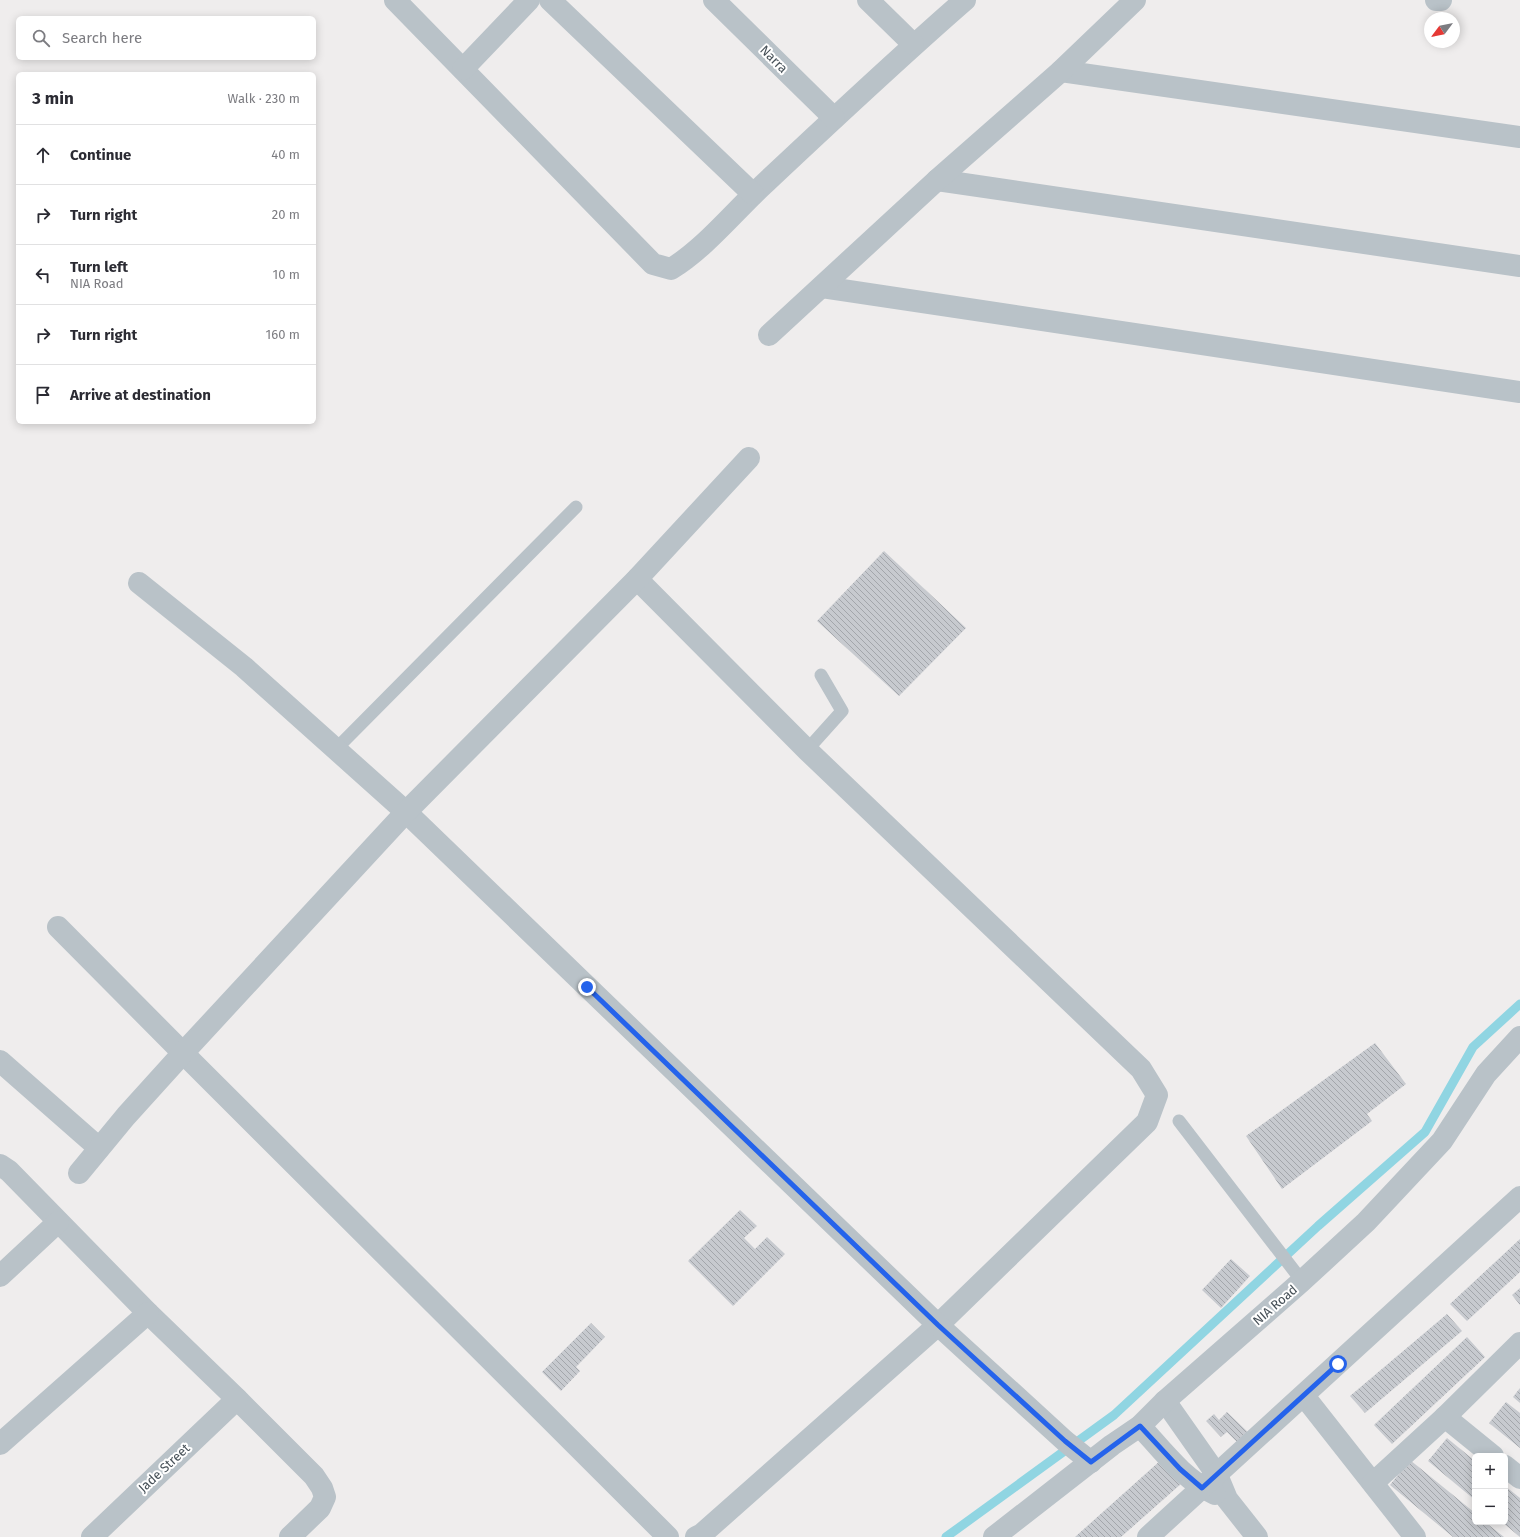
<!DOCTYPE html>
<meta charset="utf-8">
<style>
body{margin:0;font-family:"Fira Sans",sans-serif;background:#f7f7f7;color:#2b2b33}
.controls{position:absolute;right:12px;bottom:12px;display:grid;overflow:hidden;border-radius:6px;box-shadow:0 2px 10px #0003}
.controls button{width:36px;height:36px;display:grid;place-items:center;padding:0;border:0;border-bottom:1px solid #e1e1e2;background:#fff;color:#2b2b33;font:20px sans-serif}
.compass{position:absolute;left:1424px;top:12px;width:36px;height:36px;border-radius:50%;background:#fff;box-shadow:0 2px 10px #0003;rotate:238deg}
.stop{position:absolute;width:12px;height:12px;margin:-9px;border:3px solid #2563eb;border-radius:50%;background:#fff}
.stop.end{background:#2563eb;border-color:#fff;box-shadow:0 1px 4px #0008}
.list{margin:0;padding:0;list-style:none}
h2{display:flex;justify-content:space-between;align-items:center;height:52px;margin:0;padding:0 16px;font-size:17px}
h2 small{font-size:13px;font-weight:400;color:#7c7c81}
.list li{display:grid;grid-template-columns:26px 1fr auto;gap:12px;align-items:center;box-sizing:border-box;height:60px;padding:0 16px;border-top:1px solid #e1e1e2}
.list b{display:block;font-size:15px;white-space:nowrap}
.list p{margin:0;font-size:13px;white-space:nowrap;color:#7c7c81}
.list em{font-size:13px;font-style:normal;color:#7c7c81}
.icon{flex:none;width:22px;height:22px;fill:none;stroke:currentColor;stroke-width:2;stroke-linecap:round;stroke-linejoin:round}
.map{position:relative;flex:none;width:1520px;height:1537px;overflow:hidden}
.search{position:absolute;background:#fff;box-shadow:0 2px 10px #0003;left:16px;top:16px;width:300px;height:44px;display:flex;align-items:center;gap:10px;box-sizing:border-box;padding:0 14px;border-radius:6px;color:#7c7c81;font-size:15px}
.panel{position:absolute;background:#fff;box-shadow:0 2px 10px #0003;left:16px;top:72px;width:300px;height:352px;border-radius:6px}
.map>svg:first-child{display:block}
</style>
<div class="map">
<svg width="1520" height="1537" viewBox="0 0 1520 1537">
<defs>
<pattern id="building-back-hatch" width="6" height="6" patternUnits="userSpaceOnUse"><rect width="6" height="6" fill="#c7cacf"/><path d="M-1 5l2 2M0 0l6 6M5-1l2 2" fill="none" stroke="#a3a6ab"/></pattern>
</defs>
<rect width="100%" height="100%" fill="#efeded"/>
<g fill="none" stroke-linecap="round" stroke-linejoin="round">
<path stroke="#90d5e2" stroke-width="9" d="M946,1537L1114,1415L1318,1226L1425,1132L1473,1047L1520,1004"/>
</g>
<g fill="url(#building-back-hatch)">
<path d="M884,551L966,628L899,696L817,621Z"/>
<path d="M1375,1043L1406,1084L1367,1114L1372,1121L1282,1189L1246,1136Z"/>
<path d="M740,1210L757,1226L744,1238L755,1249L767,1237L785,1254L733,1306L688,1261Z"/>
<path d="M1520,1239V1272L1467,1321L1450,1304Z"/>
<path d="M1231,1259L1250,1276L1221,1308L1202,1290Z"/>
<path d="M1520,1288V1305L1512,1295Z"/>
<path d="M1447,1314L1462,1331L1365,1413L1350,1396Z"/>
<path d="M591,1323L605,1337L576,1367L580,1371L561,1391L542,1372Z"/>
<path d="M1467,1337L1485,1357L1392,1444L1374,1425Z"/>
<path d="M1520,1388V1403L1513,1397Z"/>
<path d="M1506,1402L1520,1413V1448L1489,1423Z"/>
<path d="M1227,1412L1252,1436L1242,1447L1227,1432L1221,1437L1206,1421L1214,1414L1219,1420Z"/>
<path d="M1447,1438L1475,1461V1500L1428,1461Z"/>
<path d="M1161,1460L1182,1483L1121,1537H1075Z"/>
<path d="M1410,1460L1475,1513V1522H1485L1504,1537H1453L1390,1485Z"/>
<path d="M1505,1486L1520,1498V1537L1502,1522H1505Z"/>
</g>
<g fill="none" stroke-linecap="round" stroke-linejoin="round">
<g stroke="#b9c2c8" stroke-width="13">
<path d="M336,749L576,507"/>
<path d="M807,750L842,711L821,675"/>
<path d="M1179,1121L1302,1281"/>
</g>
<g stroke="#b9c2c8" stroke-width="22">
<path d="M395,0L653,264L671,269C705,248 733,213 763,185C829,123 896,60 965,0"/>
<path d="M550,0L753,194"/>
<path d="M714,0L834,118"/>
<path d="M868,0L913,44"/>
<path d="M1436,0H1441"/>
<path d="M463,69L529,0"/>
<path d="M1061,71L1520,137"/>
<path d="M937,180L1520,266"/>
<path d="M822,287L1520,392"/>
<path d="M769,335L937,180L1061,71L1135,0"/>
<path d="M637,579L807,750L1141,1069L1157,1095L1147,1122L938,1325L702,1534L696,1537"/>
<path d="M139,583L244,667L406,812L938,1325L1065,1441L1091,1462"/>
<path d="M58,927L183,1053L668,1537"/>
<path d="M0,1061L99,1148"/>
<path d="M0,1165L9,1171L148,1313L237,1399L314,1476L322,1488L325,1497L320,1508L290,1537"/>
<path d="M79,1173L126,1116L183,1053L406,812L637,579L749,458"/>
<path d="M0,1276L58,1222"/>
<path d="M1304,1396L1415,1537"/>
<path d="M1165,1401L1217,1475L1227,1499L1257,1537"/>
<path d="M1445,1417L1493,1456"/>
<path d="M1140,1426C1162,1450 1184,1480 1215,1494"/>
<path d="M0,1444L148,1313"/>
<path d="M1505,1466L1520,1478"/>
<path d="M1373,1483L1445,1417L1520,1343"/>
<path d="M92,1537L237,1399"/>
<path d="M994,1537L1112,1445L1140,1426L1165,1401L1302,1281L1366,1222L1442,1141L1486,1074L1520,1037"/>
<path d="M1148,1537L1520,1197"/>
</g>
</g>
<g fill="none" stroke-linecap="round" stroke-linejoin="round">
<path stroke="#2563eb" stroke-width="5" d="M587,987L938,1325L1065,1441L1091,1462L1140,1426L1180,1469L1202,1488L1338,1364"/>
</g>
<g text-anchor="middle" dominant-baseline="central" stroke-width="4" stroke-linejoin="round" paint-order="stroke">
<g font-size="13" fill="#475158" stroke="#fff">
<text transform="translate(774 59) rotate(45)">Narra</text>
<text transform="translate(1275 1305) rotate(-41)">NIA Road</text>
<text transform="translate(164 1468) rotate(-43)">Jade Street</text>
</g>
</g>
</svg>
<div class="controls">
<button>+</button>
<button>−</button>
</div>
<svg class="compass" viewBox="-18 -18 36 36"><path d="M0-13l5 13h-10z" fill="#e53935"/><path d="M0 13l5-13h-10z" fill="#7c7c81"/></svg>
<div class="stop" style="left:1338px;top:1364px"></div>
<div class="stop end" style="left:587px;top:987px"></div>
<div class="search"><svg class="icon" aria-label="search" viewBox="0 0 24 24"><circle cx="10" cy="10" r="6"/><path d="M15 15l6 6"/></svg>Search here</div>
<section class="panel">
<h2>3 min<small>Walk · 230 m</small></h2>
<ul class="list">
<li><svg class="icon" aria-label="ahead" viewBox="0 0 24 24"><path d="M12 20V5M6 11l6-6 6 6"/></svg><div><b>Continue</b></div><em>40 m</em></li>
<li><svg class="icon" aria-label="right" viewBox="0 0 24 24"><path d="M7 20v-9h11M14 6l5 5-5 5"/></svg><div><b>Turn right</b></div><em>20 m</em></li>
<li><svg class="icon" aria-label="left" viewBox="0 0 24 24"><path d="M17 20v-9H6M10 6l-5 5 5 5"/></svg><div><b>Turn left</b><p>NIA Road</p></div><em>10 m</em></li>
<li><svg class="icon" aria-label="right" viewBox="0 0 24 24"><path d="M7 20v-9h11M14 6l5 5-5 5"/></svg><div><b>Turn right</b></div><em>160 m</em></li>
<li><svg class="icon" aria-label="arrive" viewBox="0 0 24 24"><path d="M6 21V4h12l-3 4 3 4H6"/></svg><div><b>Arrive at destination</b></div></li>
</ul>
</section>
</div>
